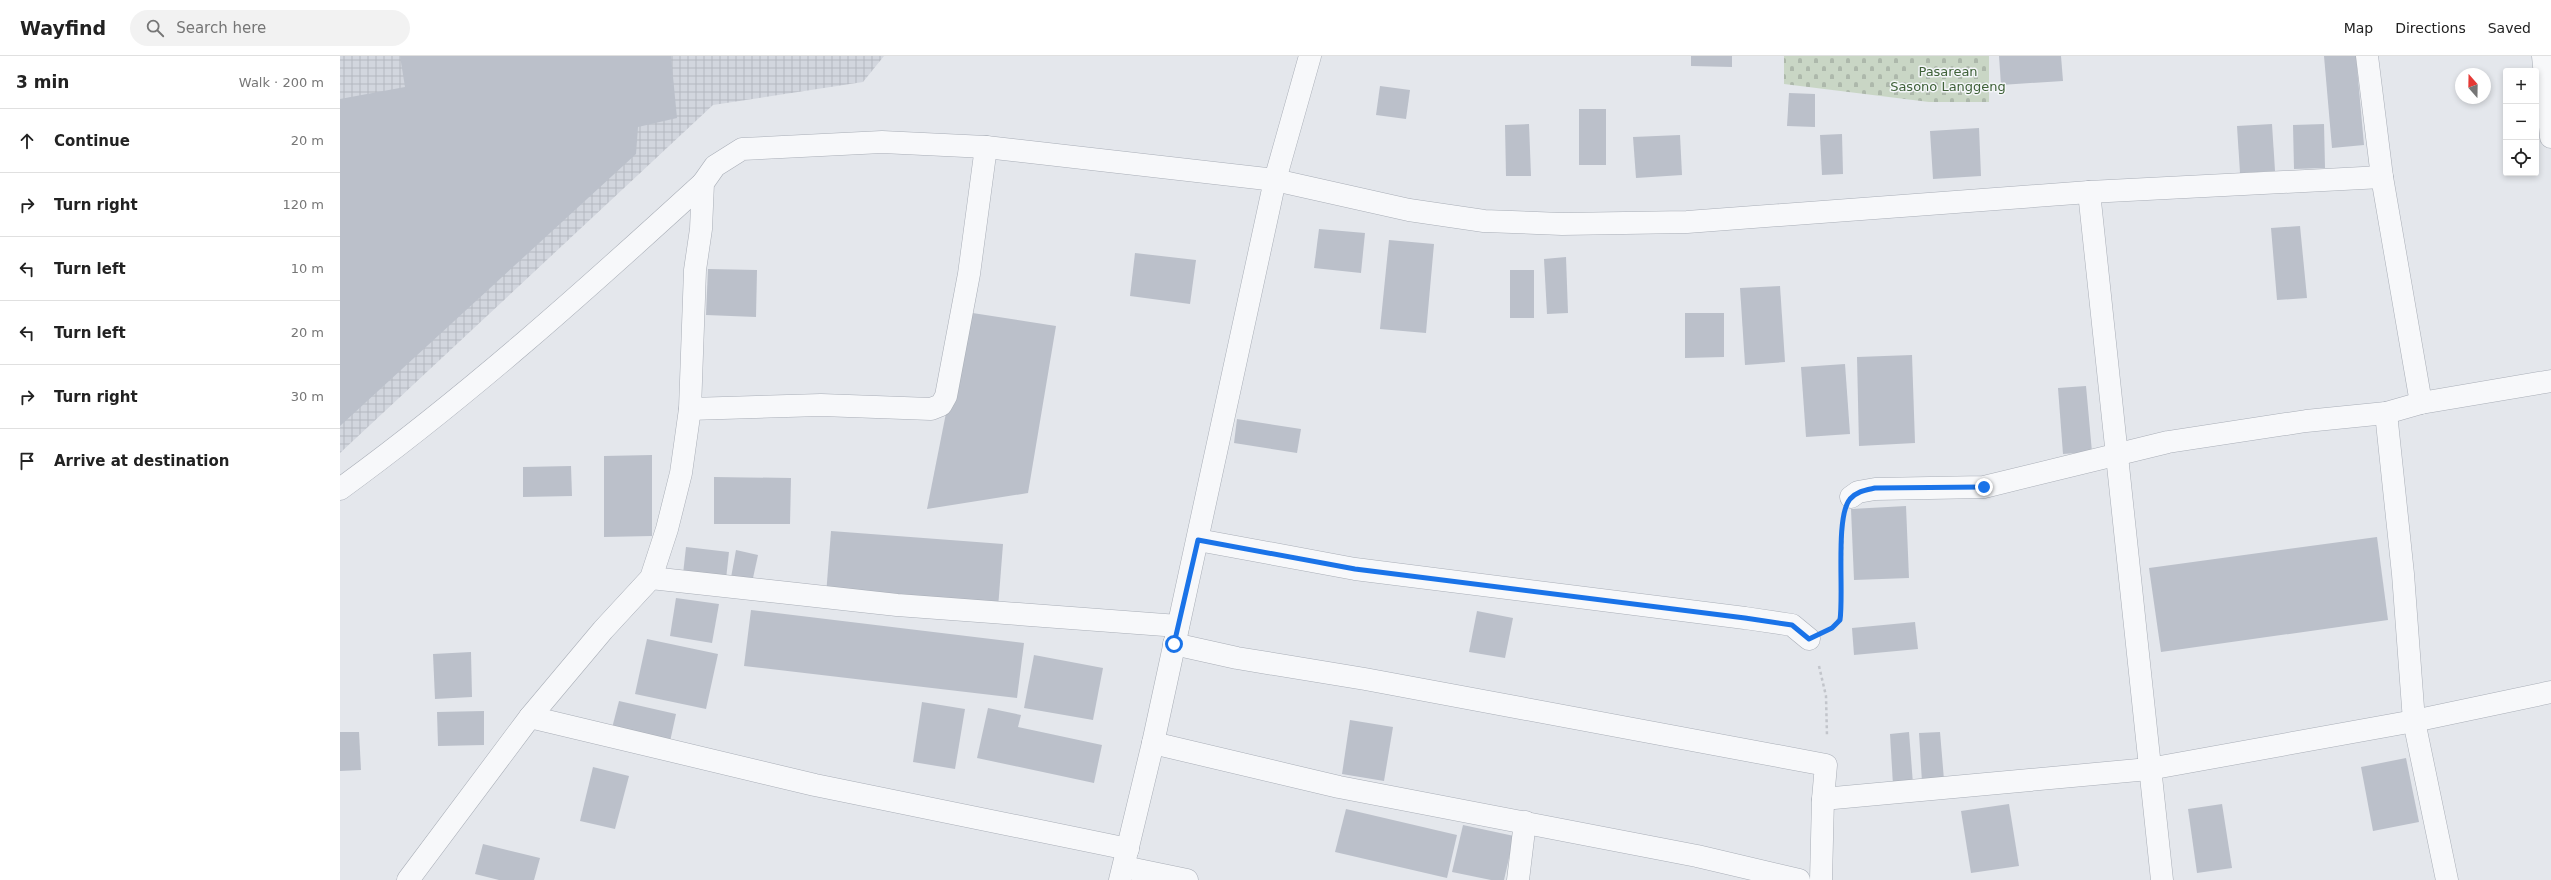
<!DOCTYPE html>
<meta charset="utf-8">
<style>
body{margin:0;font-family:"DejaVu Sans",sans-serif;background:#f2f2f2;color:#222}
.controls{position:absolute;right:12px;top:12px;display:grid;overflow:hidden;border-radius:4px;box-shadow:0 2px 6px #0003}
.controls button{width:36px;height:36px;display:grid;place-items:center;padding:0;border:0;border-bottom:1px solid #e0e0e0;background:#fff;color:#222;font:20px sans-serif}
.compass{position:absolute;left:2115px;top:12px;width:36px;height:36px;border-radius:50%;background:#fff;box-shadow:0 2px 6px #0003;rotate:340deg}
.stop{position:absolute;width:12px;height:12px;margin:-9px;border:3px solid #1a73e8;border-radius:50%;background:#fff}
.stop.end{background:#1a73e8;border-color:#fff;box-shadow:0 1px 4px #0008}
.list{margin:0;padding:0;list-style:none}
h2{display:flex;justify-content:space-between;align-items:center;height:52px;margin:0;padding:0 16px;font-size:17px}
h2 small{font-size:13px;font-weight:400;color:#767676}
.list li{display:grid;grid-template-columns:26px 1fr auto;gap:12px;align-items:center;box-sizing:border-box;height:64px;padding:0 16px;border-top:1px solid #e0e0e0}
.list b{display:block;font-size:15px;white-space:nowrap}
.list em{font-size:13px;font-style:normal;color:#767676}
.icon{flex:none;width:22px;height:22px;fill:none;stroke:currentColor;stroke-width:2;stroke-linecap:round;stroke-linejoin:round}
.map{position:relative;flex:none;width:2211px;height:824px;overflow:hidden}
header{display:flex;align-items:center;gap:24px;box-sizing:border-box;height:56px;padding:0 20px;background:#fff;border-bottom:1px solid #e0e0e0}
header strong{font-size:19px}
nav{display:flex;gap:22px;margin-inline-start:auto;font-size:14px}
.search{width:280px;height:36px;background:#f2f2f2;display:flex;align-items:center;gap:10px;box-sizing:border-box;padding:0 14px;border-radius:22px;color:#767676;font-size:15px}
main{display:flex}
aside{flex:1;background:#fff}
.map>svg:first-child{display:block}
</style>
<header>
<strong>Wayfind</strong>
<div class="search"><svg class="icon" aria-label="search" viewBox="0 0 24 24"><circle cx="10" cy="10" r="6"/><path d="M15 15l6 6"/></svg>Search here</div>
<nav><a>Map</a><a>Directions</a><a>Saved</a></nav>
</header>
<main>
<aside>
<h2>3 min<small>Walk · 200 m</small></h2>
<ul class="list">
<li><svg class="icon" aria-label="ahead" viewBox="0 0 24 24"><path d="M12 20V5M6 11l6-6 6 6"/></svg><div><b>Continue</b></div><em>20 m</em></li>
<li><svg class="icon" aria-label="right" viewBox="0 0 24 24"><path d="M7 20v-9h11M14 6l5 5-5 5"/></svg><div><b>Turn right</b></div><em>120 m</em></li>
<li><svg class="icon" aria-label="left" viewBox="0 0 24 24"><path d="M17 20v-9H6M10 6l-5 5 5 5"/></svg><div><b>Turn left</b></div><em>10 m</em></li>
<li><svg class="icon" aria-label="left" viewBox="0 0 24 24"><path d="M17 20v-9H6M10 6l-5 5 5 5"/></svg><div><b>Turn left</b></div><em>20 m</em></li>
<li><svg class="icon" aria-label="right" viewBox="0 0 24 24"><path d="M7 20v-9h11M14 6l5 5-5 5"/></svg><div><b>Turn right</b></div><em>30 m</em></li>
<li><svg class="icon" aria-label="arrive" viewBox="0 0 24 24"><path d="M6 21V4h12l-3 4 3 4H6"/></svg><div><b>Arrive at destination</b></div></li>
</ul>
</aside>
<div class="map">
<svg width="2211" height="824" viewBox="0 0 2211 824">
<defs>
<pattern id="industrial-grid" width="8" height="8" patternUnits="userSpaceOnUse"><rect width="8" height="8" fill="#d2d6de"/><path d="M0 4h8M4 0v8" fill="none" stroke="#b4b8c0"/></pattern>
<pattern id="cemetery-stones" width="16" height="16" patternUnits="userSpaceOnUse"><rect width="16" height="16" fill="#c9d6c5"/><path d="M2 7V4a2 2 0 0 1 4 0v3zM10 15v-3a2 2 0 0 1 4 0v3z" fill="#adb8ab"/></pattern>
</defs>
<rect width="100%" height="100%" fill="#e4e7ec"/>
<path fill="url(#industrial-grid)" d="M0,0H544L523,26L373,49L0,397Z"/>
<path fill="url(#cemetery-stones)" d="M1444,0H1649V46H1589L1444,28Z"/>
<g fill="#bbc0ca">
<path d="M60,0H331L337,62L298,71L296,98L0,370V43L65,31Z"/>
<path d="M1351,0H1392V11L1351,10Z"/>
<path d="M1659,0H1721L1723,25L1661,29Z"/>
<path d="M1984,0H2016L2024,89L1992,92Z"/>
<path d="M1040,30L1070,34L1066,63L1036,59Z"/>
<path d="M1449,37L1475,38V71L1447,70Z"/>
<rect x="1239" y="53" width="27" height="56"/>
<path d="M1189,68L1191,120H1166L1165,69Z"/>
<path d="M1932,68L1935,115L1900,117L1897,70Z"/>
<path d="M1984,68L1985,112L1954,113L1953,69Z"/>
<path d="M1639,72L1641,120L1593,123L1590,75Z"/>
<path d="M1502,78L1503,118L1482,119L1480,79Z"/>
<path d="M1340,79L1342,119L1296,122L1293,81Z"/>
<path d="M1960,170L1967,242L1937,244L1931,172Z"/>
<path d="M979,173L1025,177L1021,217L974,212Z"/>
<path d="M1049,184L1094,188L1086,277L1040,273Z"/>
<path d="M795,197L856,204L850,248L790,240Z"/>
<path d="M1226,201L1228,257L1207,258L1204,203Z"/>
<path d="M368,213L417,214L416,261L366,259Z"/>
<rect x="1170" y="214" width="24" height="48"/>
<path d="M1440,230L1445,306L1405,309L1400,232Z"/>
<path d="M626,256L716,270L688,437L587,453Z"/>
<path d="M1345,257H1384V301L1345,302Z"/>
<path d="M1572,299L1575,387L1519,390L1517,301Z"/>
<path d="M1505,308L1510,378L1466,381L1461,311Z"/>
<path d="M1746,330L1752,396L1723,398L1718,332Z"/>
<path d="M897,363L961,373L957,397L894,387Z"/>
<path d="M312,399V480L264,481V400Z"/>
<path d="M231,410L232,440L183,441V411Z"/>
<path d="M374,421L451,422L450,468H374Z"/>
<path d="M1566,450L1569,522L1514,524L1511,453Z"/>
<path d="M491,475L663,488L658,552L486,539Z"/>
<path d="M2037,481L2048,564L1821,596L1809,512Z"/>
<path d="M346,491L389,496L386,523L343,518Z"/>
<path d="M396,494L418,499L411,531L390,527Z"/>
<path d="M336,542L379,548L372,587L330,580Z"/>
<path d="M411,554L684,587L677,642L404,610Z"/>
<path d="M1137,555L1173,562L1165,602L1129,596Z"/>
<path d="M1575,566L1578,593L1514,599L1512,572Z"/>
<path d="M307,583L378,598L366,653L295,638Z"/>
<path d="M131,596L132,641L95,643L93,598Z"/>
<path d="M694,599L763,612L753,664L684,652Z"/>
<path d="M279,645L336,658L329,690L271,676Z"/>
<path d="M582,646L625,653L615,713L573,706Z"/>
<path d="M648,652L681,659L678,671L762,689L754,727L637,702Z"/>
<path d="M144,655V689L98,690L97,656Z"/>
<path d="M1010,664L1053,671L1044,725L1002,718Z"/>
<path d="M0,676H19L21,714L0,715Z"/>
<path d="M1569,676L1573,728L1553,729L1550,678Z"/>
<path d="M1600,676L1604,724L1582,726L1579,677Z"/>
<path d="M2066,702L2079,766L2033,775L2021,711Z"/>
<path d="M253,711L289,720L275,773L240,765Z"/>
<path d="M1669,748L1679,810L1631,817L1621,755Z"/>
<path d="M1882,748L1892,812L1857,817L1848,753Z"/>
<path d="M1006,753L1117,779L1107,822L995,796Z"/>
<path d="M1123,769L1174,780L1164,824H1151L1112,816Z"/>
<path d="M143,788L200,802L194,824H159L135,818Z"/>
</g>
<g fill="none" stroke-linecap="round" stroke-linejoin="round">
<g stroke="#a9aeb7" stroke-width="23">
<g id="minor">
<path d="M2027,0L2042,121L2081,347"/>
<path d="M2203,0L2211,81"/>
<path d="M1749,136L1822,824"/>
<path d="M350,353L481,349L591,353L601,349L606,340L629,218L646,91"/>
<path d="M2046,357L2063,518L2074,665L2107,824"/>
<path d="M0,433C128,340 246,234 363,127"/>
<path d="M1511,441L1518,436L1535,433L1644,431L1828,386L1966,365L2046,357L2081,347L2211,325"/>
<path d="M858,484L1015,513L1405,562L1452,569L1469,583"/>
<path d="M311,522L557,549L838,570"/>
<path d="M834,588L897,602L1025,623L1486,709L1483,743L1481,824"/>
<path d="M190,661L475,729L788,793"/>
<path d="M813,687L999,731L1357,800L1459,824"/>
<path d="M1483,743L1809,713L2074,665L2211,636"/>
<path d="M784,811L847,824"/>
<path d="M68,824L190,661L263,574L311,522L327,473L341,417L350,353L355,214L361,173L363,127L375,110L402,93L542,86L646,91L935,124L1069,154L1144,165L1222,168L1347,166L1749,136L2042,121"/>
<path d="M780,824L813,687L935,124L970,0"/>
<path d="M1178,824L1185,766"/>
</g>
</g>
<g stroke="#c2c5cb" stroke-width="2.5" stroke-dasharray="3 3" stroke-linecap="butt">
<path d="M1494,570L1500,560L1503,468"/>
<path d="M1479,610L1486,640L1487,680"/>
</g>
<use href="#minor" stroke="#f7f8fa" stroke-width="22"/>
</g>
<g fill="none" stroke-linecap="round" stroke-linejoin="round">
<path stroke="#1a73e8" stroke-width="5" d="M834,588L858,484L1015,513L1405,562L1452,569L1469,583L1492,572L1500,564C1504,537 1495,461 1510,443C1517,435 1526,434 1535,432L1644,431"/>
</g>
<g text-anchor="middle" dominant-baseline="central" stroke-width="3" stroke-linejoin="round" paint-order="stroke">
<g font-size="13" fill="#3f6138" stroke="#f4f6f9">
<text x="1608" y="15">Pasarean<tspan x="1608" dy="15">Sasono Langgeng</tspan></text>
</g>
</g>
</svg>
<div class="controls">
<button>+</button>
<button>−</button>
<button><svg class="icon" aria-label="locate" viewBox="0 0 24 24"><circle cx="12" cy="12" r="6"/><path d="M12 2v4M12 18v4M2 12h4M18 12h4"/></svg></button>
</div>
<svg class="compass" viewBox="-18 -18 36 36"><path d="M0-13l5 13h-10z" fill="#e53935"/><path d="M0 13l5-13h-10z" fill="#767676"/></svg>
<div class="stop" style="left:834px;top:588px"></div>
<div class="stop end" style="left:1644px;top:431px"></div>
</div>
</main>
